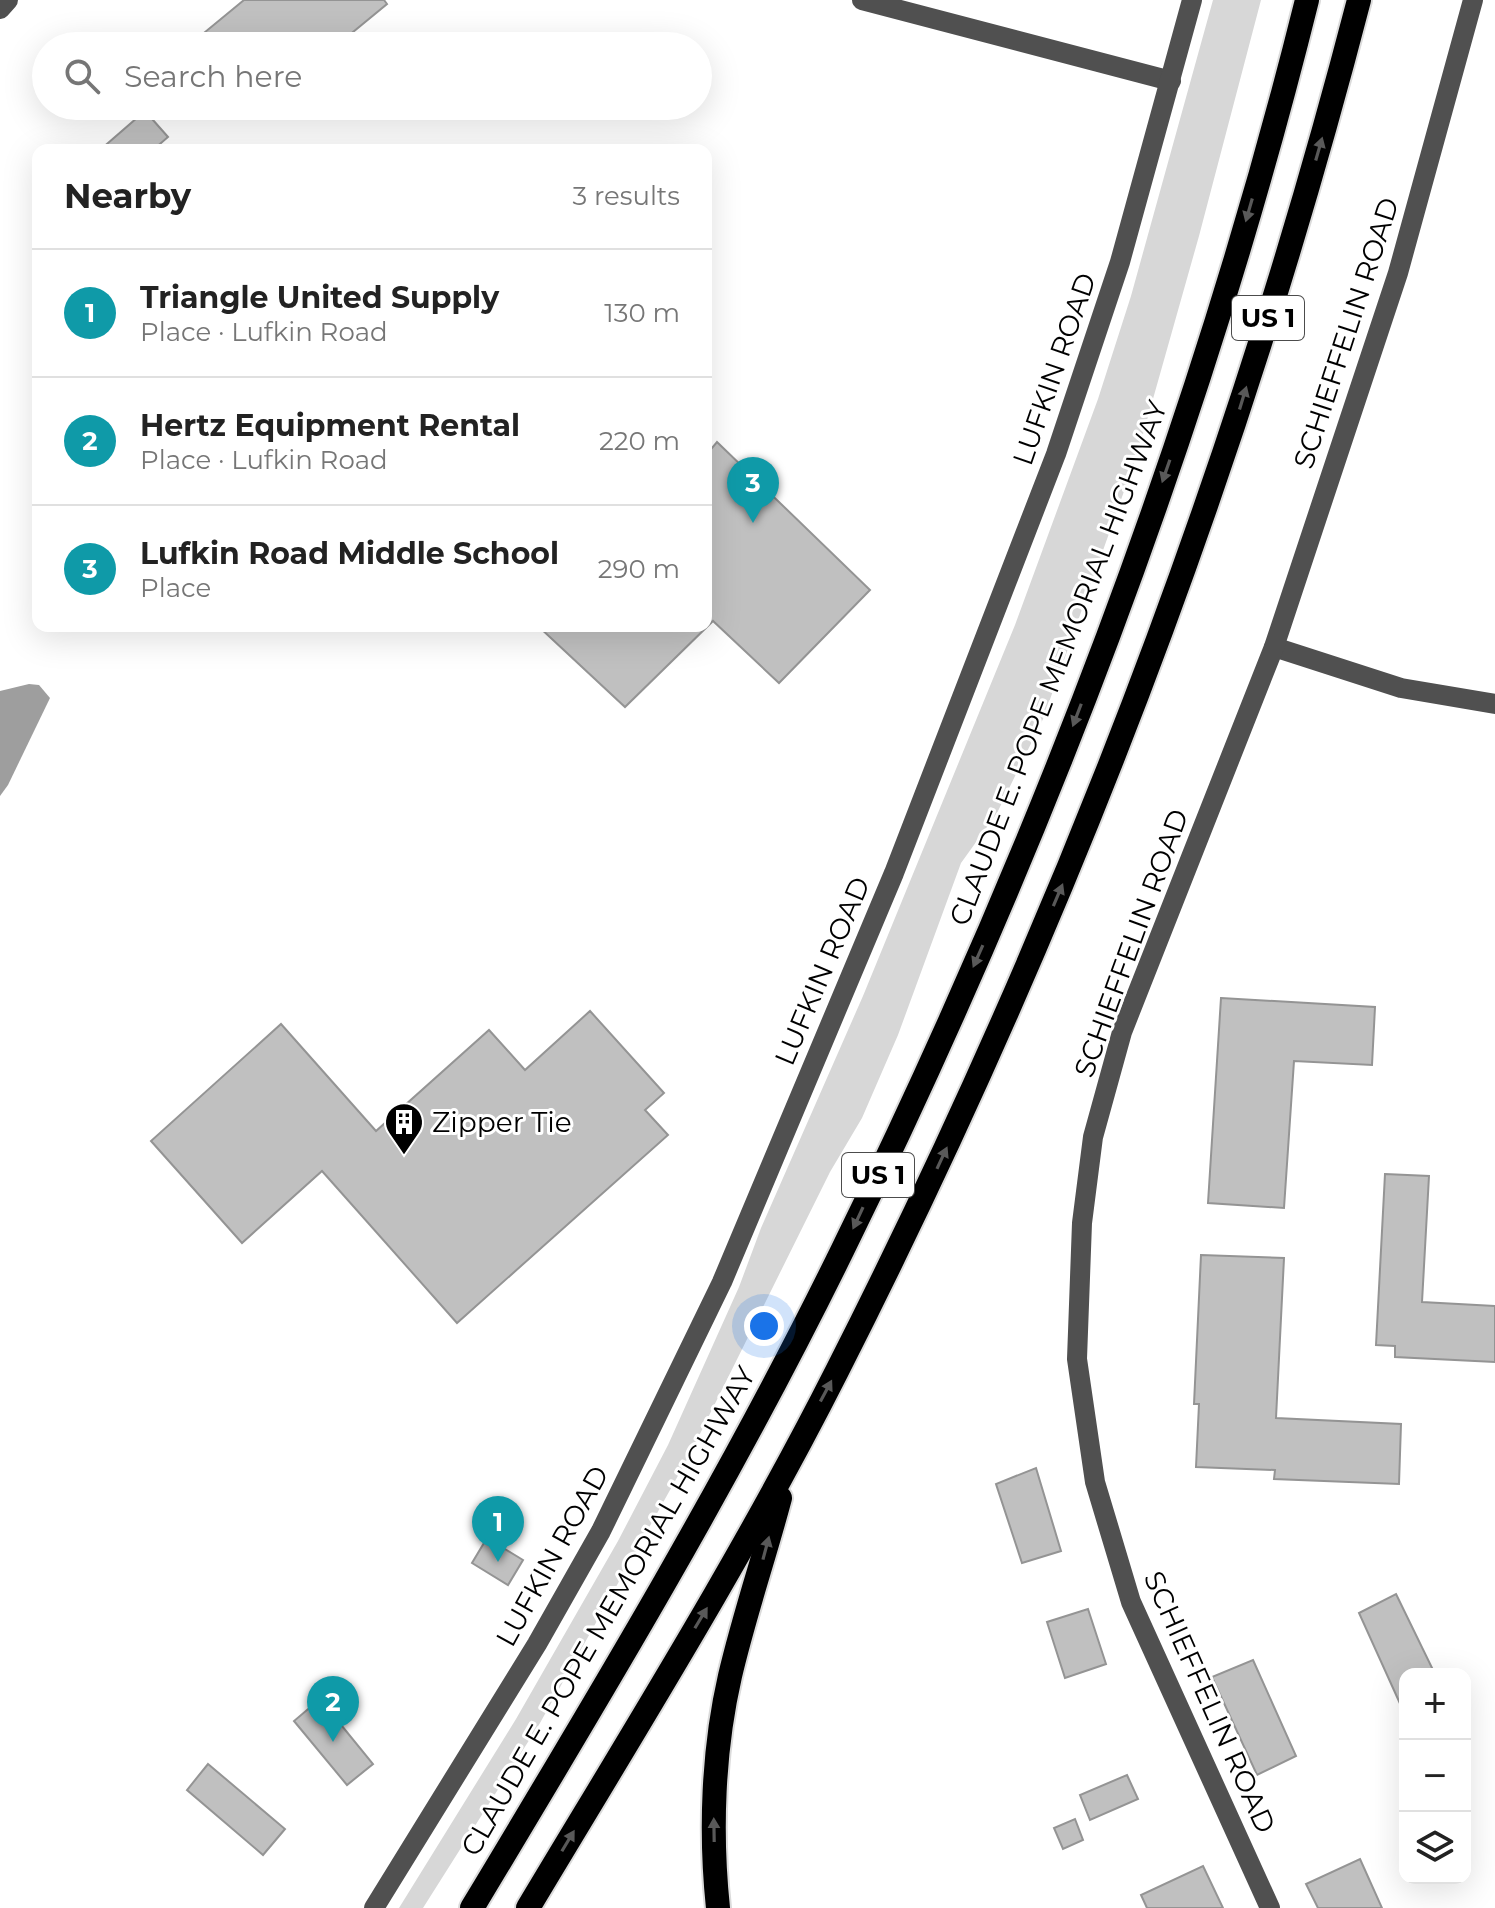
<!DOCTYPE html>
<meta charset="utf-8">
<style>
body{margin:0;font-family:Montserrat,sans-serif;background:#f2f2f2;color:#222}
.controls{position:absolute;right:24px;bottom:24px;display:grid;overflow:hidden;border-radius:16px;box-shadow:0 8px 32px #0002}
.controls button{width:72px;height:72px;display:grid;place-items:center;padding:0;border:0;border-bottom:2px solid #e0e0e0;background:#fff;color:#222;font:40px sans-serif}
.you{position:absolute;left:764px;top:1326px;width:28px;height:28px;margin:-20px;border:6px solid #fff;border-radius:50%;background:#1a73e8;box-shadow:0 0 0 12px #1a73e833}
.badge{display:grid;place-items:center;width:52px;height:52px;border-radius:50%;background:#111827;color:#fff;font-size:26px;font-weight:700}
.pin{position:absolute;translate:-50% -66px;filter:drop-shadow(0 2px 4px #0008)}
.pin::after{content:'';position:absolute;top:42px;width:28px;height:24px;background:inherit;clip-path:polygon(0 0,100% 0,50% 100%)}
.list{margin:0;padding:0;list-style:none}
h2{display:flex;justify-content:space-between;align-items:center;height:104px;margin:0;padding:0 32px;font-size:34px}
h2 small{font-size:26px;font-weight:400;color:#767676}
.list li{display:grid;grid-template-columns:52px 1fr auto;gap:24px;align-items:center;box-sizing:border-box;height:128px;padding:0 32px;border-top:2px solid #e0e0e0}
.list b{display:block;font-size:30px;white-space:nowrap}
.list p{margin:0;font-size:26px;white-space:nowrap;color:#767676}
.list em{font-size:26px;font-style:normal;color:#767676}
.icon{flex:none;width:44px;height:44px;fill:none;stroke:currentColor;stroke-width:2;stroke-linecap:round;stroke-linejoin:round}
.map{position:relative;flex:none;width:1495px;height:1908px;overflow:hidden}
.search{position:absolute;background:#fff;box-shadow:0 8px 32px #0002;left:32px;top:32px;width:680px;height:88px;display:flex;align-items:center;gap:20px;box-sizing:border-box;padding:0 28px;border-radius:44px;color:#767676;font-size:30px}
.panel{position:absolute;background:#fff;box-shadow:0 8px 32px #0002;left:32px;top:144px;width:680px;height:488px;border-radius:16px}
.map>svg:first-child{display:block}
</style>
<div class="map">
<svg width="1495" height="1908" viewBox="0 0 1495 1908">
<rect width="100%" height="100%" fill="#fff"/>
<path fill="#d7d7d7" d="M1213,0H1261L1199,236L1138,452L1043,719L997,813L961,863L898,1035L862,1118L830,1172L689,1456L540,1723L423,1908H399L516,1719L618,1541L668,1445L739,1287L761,1228L863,996L1015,625L1098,399L1131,296Z"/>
<path fill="#9e9e9e" d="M29,684L39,685L50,698L8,785L0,796V691Z"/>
<g fill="#c0c0c0" stroke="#949494" stroke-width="2">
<path d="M244,0H384L387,4L336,46H207L199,37Z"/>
<path d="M145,111L168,137L153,150H100Z"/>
<path d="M717,442L870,590L779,683L713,621L625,707L538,626H706V455Z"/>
<path d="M1221,998L1375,1007L1372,1065L1294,1061L1284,1208L1208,1203Z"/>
<path d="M590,1011L664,1093L645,1110L668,1135L457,1323L322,1171L242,1243L151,1141L281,1024L376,1131L489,1030L525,1070Z"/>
<path d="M1385,1174L1429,1176L1422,1302L1495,1306V1362L1395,1357V1346L1376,1345Z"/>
<path d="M1201,1255L1284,1258L1276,1418L1401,1424L1399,1484L1274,1479L1275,1470L1196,1467L1199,1404H1194Z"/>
<path d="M1036,1468L1061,1551L1022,1563L996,1484Z"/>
<path d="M487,1538L523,1560L508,1585L472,1563Z"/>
<path d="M1396,1594L1435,1674H1405V1707L1402,1708L1359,1613Z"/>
<path d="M1088,1609L1106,1664L1065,1678L1047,1622Z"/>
<path d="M1253,1660L1296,1756L1257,1775L1212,1677Z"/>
<path d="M320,1699L373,1764L347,1785L294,1721Z"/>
<path d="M208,1764L285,1829L263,1855L187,1790Z"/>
<path d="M1127,1775L1138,1799L1090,1820L1080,1795Z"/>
<path d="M1075,1819L1083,1840L1063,1849L1054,1828Z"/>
<path d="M1360,1859L1382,1908H1318L1306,1884Z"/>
<path d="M1203,1866L1223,1908H1147L1141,1895Z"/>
</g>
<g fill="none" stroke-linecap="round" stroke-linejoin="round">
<g stroke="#dbdbdb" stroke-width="28">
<g id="highway">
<path d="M472,1908C602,1692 732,1476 843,1249C1037,854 1201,427 1307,0"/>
<path d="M528,1908C634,1731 744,1555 837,1371C1059,934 1236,475 1359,0"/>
<path d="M718,1908C710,1832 713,1750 730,1676C744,1616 764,1558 780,1498"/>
</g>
</g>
<g stroke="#505050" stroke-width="20">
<path d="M862,0L1171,81"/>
<path d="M0,9L8,0"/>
<path d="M1274,647L1401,688L1495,704"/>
<path d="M374,1908L537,1644L601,1531L722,1282L894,873L1056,454L1120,262L1192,0"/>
<path d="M1270,1908L1131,1602L1095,1482L1077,1359L1082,1223L1093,1137L1122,1032L1274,647L1398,273L1473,0"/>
</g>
<use href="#highway" stroke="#000" stroke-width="24"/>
</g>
<defs><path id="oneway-solid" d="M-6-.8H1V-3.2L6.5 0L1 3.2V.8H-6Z" transform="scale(2)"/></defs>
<g fill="#595959">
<use href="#oneway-solid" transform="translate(1319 149) rotate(-74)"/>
<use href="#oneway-solid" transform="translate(1249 210) rotate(106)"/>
<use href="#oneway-solid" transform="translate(1243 398) rotate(-73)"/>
<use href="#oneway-solid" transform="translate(1166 471) rotate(109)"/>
<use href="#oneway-solid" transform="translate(1077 715) rotate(111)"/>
<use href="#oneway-solid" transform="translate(1058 895) rotate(-67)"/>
<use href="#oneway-solid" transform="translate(978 956) rotate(114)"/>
<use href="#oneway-solid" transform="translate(942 1158) rotate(-65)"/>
<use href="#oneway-solid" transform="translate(858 1218) rotate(115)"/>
<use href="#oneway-solid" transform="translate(826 1391) rotate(-62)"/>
<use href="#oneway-solid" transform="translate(766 1548) rotate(-75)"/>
<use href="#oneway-solid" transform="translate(701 1618) rotate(-59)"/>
<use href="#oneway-solid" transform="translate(714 1830) rotate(-91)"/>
<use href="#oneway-solid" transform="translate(568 1841) rotate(-59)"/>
</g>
<defs>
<g id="building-pin" transform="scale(2)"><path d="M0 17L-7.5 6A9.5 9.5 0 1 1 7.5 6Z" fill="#000" stroke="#fff"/><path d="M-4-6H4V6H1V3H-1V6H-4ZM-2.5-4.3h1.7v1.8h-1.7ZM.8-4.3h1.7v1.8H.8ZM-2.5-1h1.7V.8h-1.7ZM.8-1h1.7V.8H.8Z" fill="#fff"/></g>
</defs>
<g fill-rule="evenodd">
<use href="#building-pin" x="404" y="1122"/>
</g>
<g text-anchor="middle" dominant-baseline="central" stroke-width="6" stroke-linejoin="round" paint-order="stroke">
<g fill="#fff" stroke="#4c4c4c" stroke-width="2">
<rect x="1232" y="296" width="72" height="44" rx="6"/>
<rect x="842" y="1153" width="72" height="44" rx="6"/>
</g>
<g font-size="26" font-weight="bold" fill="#000">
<text x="1268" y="318">US 1</text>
<text x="878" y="1175">US 1</text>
</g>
<g font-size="28" fill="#000" stroke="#fff">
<text transform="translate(1346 333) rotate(-72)">SCHIEFFELIN ROAD</text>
<text transform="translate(1054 369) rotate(-71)">LUFKIN ROAD</text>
<text transform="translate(1058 663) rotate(-69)">CLAUDE E. POPE MEMORIAL HIGHWAY</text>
<text transform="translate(1131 943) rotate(-70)">SCHIEFFELIN ROAD</text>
<text transform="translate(822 971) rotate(-67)">LUFKIN ROAD</text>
<text transform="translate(552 1556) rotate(-61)">LUFKIN ROAD</text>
<text transform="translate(608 1611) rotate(-60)">CLAUDE E. POPE MEMORIAL HIGHWAY</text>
<text transform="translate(1210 1702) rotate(66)">SCHIEFFELIN ROAD</text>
</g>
<g font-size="28" fill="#000" stroke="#fff" text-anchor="start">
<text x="432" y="1122">Zipper Tie</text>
</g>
</g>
</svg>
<div class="controls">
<button>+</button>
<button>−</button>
<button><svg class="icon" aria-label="layers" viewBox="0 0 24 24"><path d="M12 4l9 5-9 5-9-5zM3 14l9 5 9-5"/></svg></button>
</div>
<div class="you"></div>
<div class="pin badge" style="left:498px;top:1562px;background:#0f9aa8">1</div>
<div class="pin badge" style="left:333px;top:1742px;background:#0f9aa8">2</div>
<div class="pin badge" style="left:753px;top:523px;background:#0f9aa8">3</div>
<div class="search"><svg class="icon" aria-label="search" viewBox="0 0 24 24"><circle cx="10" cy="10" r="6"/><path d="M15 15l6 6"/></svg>Search here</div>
<section class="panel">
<h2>Nearby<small>3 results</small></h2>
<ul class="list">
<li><span class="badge" style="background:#0f9aa8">1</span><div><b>Triangle United Supply</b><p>Place · Lufkin Road</p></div><em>130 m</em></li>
<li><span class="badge" style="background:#0f9aa8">2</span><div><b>Hertz Equipment Rental</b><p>Place · Lufkin Road</p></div><em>220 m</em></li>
<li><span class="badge" style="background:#0f9aa8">3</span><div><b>Lufkin Road Middle School</b><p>Place</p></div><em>290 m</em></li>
</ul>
</section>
</div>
